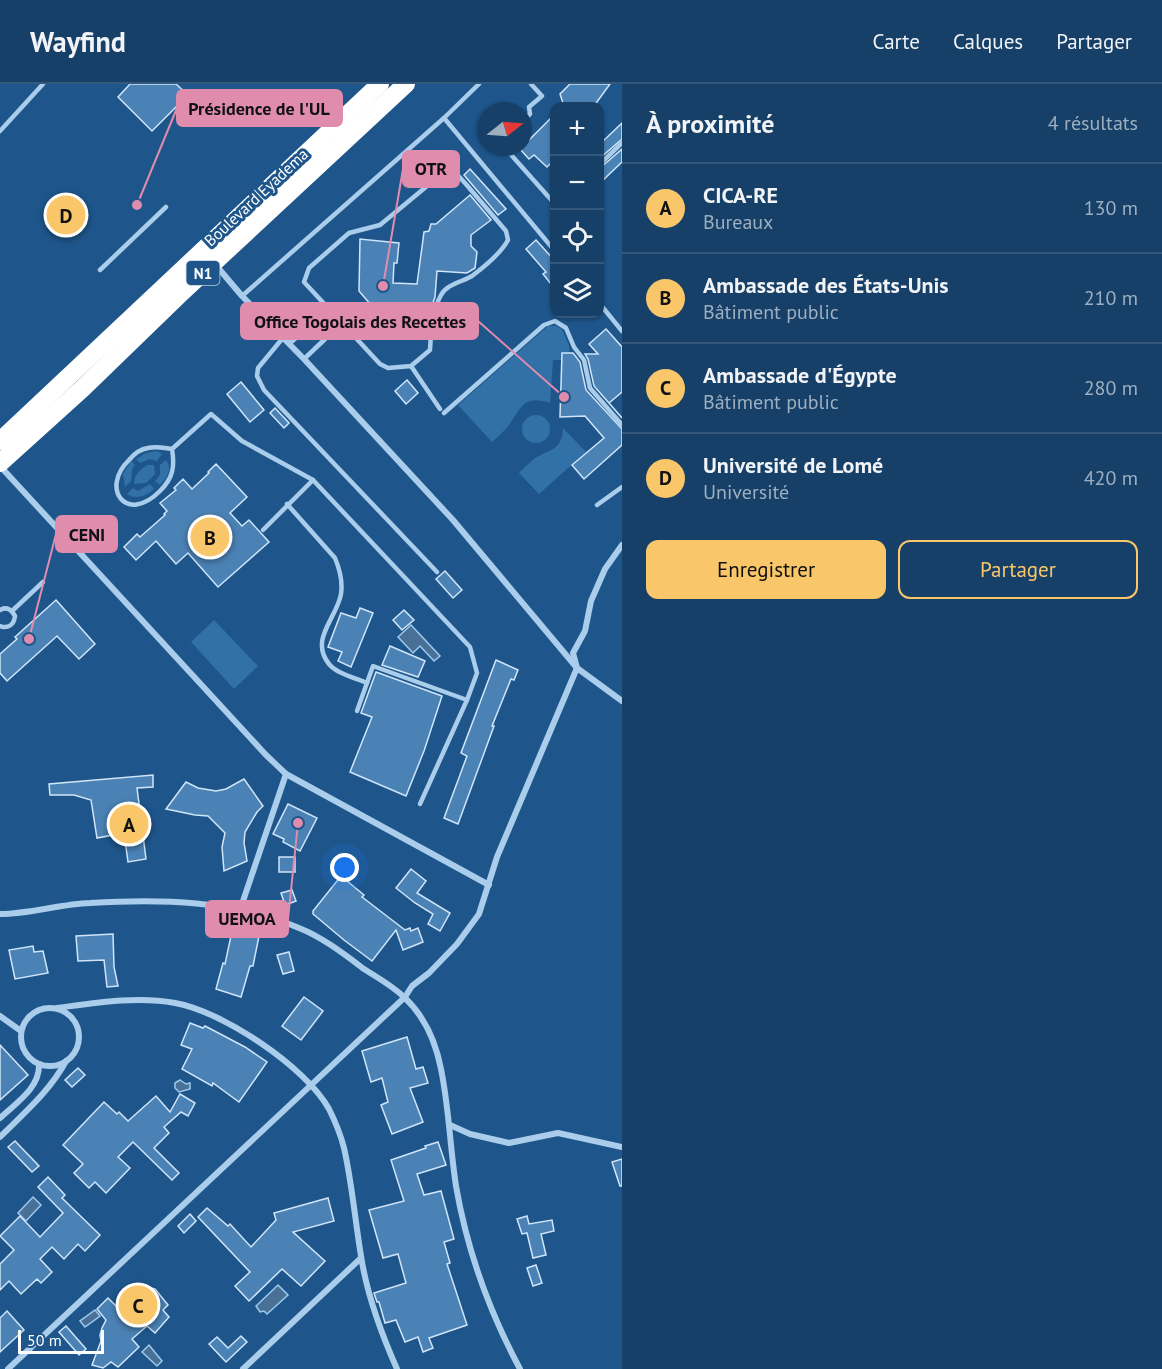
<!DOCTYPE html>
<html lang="fr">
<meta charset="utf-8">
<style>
body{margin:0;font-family:"PT Sans",sans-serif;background:#1f476e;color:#f1f3f6}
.controls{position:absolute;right:18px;top:18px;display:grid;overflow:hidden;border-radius:12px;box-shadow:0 2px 4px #0004}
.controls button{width:54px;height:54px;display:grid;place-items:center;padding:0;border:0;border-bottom:2px solid #35597c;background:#164068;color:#f1f3f6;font:30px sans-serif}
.compass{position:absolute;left:478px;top:18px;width:54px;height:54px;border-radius:50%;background:#164068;box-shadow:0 2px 4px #0004;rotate:73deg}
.scale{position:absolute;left:18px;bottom:15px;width:86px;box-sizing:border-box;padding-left:6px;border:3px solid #fff;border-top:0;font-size:16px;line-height:21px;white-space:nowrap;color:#fff;-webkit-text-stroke:4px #1e568b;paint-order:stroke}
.you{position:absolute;left:345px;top:784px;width:21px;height:21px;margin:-15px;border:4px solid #fff;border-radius:50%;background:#1a73e8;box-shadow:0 0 0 9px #1a73e833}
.badge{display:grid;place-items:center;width:39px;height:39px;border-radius:50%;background:#fac66a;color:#111;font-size:20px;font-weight:700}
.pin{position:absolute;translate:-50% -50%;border:3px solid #fff;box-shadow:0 2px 6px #0006}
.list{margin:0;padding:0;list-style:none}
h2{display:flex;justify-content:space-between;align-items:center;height:78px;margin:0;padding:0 24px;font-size:26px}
h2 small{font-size:20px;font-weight:400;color:#9eafc0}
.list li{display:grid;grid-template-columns:39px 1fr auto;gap:18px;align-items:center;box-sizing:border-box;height:90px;padding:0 24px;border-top:2px solid #35597c}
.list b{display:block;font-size:22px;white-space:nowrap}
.list p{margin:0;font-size:20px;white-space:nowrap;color:#9eafc0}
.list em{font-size:20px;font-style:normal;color:#9eafc0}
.actions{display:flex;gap:12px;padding:18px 24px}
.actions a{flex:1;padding:14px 0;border:2px solid #fac66a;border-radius:12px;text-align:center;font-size:21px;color:#fac66a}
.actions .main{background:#fac66a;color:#111}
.icon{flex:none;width:33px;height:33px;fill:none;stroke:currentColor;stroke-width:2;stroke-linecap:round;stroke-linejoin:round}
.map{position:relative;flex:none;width:622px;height:1285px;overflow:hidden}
header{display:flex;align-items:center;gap:36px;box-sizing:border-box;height:84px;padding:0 30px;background:#164068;border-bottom:2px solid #35597c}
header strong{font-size:28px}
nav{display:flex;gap:33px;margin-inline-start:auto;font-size:21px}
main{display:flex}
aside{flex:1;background:#164068}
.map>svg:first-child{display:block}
</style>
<header>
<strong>Wayfind</strong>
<nav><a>Carte</a><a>Calques</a><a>Partager</a></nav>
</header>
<main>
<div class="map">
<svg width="622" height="1285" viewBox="0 0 622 1285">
<rect width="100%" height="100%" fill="#1e568b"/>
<g fill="#3270a8">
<path d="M548,242H556L562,245L569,262L570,276H553L550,319C524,310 521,324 509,341C504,347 498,353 492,358L458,321Z"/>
<circle cx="536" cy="345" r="14"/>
<path d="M563,344L586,368L539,410L519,389C524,384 529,379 534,375C548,365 562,368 563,344Z"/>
<path d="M157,367L162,370L157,377L150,375L140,379L136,375L146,369Z"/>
<path d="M166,376C173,385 167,394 160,401L155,397L160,391V381Z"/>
<path d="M131,377L135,381L132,386L131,397L125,403L123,390Z"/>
<path d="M147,381H154L155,390L146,399L134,400C134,391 140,386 147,381Z"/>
<path d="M150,400L154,405C146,412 136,416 127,410L133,404L138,407Z"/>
<path d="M214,536L258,582L234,605L191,558Z"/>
</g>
<g fill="#497096" stroke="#9ec9ed" stroke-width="1.5">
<path d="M411,541L440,572L434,577L420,562L413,569L398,553Z"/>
<path d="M180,996L186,1000L190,999V1005L179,1008L175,1004V999Z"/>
<path d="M33,1113L41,1121L26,1137L18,1129Z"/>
<path d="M278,1201L288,1211L267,1230L264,1227L260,1228L256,1222Z"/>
<path d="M95,1226L100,1232L85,1243L80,1237Z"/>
<path d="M149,1261L162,1277L157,1282L142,1268Z"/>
</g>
<g fill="#4b82b5" stroke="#d0e5f9" stroke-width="1.5">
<path d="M130,0H176L188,11L152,47L118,13Z"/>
<path d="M570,0H610L594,22H564L560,10Z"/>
<path d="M555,30V75L547,83L534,71L529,75L520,65Z"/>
<path d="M622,39V55L600,74V60Z"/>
<path d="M622,65V78L600,99V84Z"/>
<path d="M470,85L506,125L498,131L464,91Z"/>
<path d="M470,111L491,136L471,151V162L477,168L475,184L467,189L437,187L435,213L430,227L402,225V230L377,228L359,207L360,155L399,159L397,179H394L393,199L417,200L424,148L429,147L431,140H436Z"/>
<path d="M536,156L555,177V205L543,190L546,188L526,165Z"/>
<path d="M606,245L622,263V308L609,319L622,334L594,302L588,275L585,270H598L589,260Z"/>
<path d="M562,269H573L580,278L586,306L622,345V361L584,395L572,381L604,354L585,332L560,333Z"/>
<path d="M407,296L418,309L406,320L395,307Z"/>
<path d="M241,298L264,326L250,338L227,310Z"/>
<path d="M275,324L289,339L284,344L270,329Z"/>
<path d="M216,380L247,413L230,429L242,442L249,436L269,458L218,503L188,469L176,480L156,457L136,476L124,463L137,450L140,453L165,431L164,430L167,427L160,419L176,406L174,404L183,395L192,405L209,389L208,388Z"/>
<path d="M445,487L462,506L453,514L436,495Z"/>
<path d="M56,516L95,560L79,575L57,552L7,597L0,589V570L17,555L15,553Z"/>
<path d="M360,524L373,529L351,583L338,577L342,568L328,563L341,529L356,534Z"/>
<path d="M404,526L414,536L402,546L393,536Z"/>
<path d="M390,562L425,577L418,593L382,581Z"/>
<path d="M496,576L518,586L514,596L511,595L492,642H494L458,740L444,734L467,672L461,669Z"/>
<path d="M376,588L442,612L424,667L406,712L350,688L372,633L361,629Z"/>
<path d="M153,691V703L137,704L146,775L128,778L124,749L97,754L91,716L74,711H50L49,700Z"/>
<path d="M244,695L263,722L257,728L245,748L244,759L247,777L224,787L222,763L225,749L208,732L195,731L166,725L186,698L198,704L216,707L226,705Z"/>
<path d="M288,720L317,734L300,767L283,758L284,755L273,750Z"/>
<rect x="279" y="773" width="16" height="15"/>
<path d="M411,785L426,797L417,809L450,829L440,847L428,840L433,830L415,819L396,804Z"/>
<path d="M341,792L364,811L362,813L405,846L410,844L411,847L418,844L423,858L403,866L396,846L372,877L344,856L313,830V827Z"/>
<path d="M292,806L296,817L285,821L281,809Z"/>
<path d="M232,847L259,852L253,882H250L241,913L216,905L223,879L225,880Z"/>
<path d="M113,850L114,883L118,902L107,903L104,876L78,877L76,852Z"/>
<path d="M33,862L34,868L43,867L48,889L15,895L9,866Z"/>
<path d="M289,868L294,887L283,890L277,871Z"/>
<path d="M304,913L323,927L301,956L282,942Z"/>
<path d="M190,939L203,944L205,942L245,963L267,978L239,1018L213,999L212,1002L182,985L192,965L181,961Z"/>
<path d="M407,953L416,985L423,983L428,999L410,1004L423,1038L392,1050L381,1021L388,1018L382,994L371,998L362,967Z"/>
<path d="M0,961L28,991L0,1016Z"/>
<path d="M78,984L85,991L72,1003L65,996Z"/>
<path d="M180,1010L195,1019L188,1032L181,1028L164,1043L169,1049L154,1064L179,1089L172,1096L133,1058L118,1073L130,1084L106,1109L95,1098L89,1104L74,1089L83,1080L63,1061L104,1018L117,1030L119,1028L128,1037L156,1012L170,1028Z"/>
<path d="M15,1057L39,1082L32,1088L8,1063Z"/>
<path d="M438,1058L446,1081L417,1090L424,1111L441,1107L454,1155L444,1158L450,1179L447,1180L467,1241L429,1254L433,1264L423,1268L418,1253L405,1258L396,1236L385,1239L379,1218H377L374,1209L406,1199L398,1170L383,1174L369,1126L404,1117L391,1076L426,1064L425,1062Z"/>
<path d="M622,1075V1102H620L612,1078Z"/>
<path d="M48,1093L65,1111L62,1114L100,1151L85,1167L78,1160L64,1175L52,1163L40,1175L52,1188L41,1199L37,1195L21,1210L9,1197L0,1206V1180L14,1166L0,1152L20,1132L40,1153L63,1129L38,1103Z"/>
<path d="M328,1114L334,1137L293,1148L325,1177L301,1202L282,1185L249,1217L235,1202L250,1188L198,1133L207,1124L228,1142L230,1140L251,1163L276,1136L274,1129Z"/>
<path d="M190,1130L196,1137L184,1149L178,1142Z"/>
<path d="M527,1132L529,1140L552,1136L554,1147L541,1150L546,1171L533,1174L527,1149L522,1150L517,1135Z"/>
<path d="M536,1181L542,1199L533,1202L527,1184Z"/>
<path d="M147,1203L155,1205L168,1221L163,1226L169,1233L155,1249L147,1242L132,1255L139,1263L118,1283L111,1278L103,1284L92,1281L101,1257L100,1251L102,1244L106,1236L97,1225L108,1214L130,1236L140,1221L137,1218L138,1207Z"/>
<path d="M7,1227L24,1246L0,1268V1234Z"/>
<path d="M66,1242L86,1265L79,1271L59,1248Z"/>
<path d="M241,1252L247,1258L226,1278L209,1260L217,1253L228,1264Z"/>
</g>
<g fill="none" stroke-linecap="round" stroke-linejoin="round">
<g stroke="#abcdec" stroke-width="4.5">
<path d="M444,34L554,166"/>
<path d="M523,36L530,30L529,23L542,12L531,0"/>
<path d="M0,47L43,0"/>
<path d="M504,63L554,119"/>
<path d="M600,80L622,59"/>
<path d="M100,186L166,123"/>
<path d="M242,212L444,34L479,0"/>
<path d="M600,220L622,247"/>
<path d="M282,255L258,284L257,292L264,306L437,488"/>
<path d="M289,260L328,226"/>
<path d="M304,275L342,239"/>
<path d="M411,282L430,266C431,248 432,227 441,211C447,200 462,198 472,192C484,183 501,169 508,156L506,147L465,99L450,83L380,141L349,149L309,184L304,198L380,280L388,284L411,282L440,325"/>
<path d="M444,329L544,241L555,237L566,244L574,263L584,276L590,304L622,341"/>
<path d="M172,365C175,383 173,394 160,407C126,441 100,404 129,376C134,370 140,365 148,364C156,362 164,364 172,365L211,330L242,357L313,396L470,563L477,589L467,616L420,720"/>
<path d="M287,420L335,474C340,486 343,497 341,510C337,534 309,555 329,580C337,590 356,594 367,599"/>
<path d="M597,421L622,403"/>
<path d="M263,446L313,396"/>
<path d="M0,526C7,522 12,526 15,532C14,541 8,545 0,542"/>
<path d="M12,527L43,498"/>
<path d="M357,627L373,582L467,616"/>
</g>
<g stroke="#abcdec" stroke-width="6">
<path d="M214,179L242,212L304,275L453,436L577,584L622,617"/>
<path d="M0,382L266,671L286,690L489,801"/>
<path d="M240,826L286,690"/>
<path d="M0,830C30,830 60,820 90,819C160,815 234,816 299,844C322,853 344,870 364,885C378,894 393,902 405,914C425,933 436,959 441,985C449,1024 450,1063 456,1102C467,1166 489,1227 520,1285"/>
<circle cx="50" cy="953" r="29"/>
<path d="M57,924C95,919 136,912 175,919C222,927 306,983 329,1025C335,1037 341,1052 344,1064C352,1099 355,1136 361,1172C367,1211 381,1249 397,1285"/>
<path d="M0,932L21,947"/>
<path d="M0,1034C16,1019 40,1004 39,980"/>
<path d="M450,1041L470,1050L509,1059L558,1049L622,1063"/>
<path d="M0,1053C24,1029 50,1007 66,977"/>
<path d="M8,1285L405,913L412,902L429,889L457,860L479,830L497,773L577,584L573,569L585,547L591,517L605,485L622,461"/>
<path d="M243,1285L361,1174"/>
</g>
<g stroke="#fff" stroke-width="18">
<path d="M0,357L380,0"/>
<path d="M0,379L83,304L180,210L406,0"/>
</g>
</g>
<g text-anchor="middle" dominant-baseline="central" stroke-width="6" stroke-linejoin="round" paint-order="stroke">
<rect fill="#1e568b" stroke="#bcccdc" stroke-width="1.5" x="186.5" y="177" width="33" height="24" rx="4.5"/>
<g font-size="15" font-weight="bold" fill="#fff">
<text x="203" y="189">N1</text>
</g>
<g font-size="16" fill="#fff" stroke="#1e568b">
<text transform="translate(256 113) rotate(-43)">Boulevard Eyadema</text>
</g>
</g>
<path fill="none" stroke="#e08cad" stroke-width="2" d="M137 121L177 24M383 202L403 85M564 313L478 237M29 555L56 450M298 739L288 835"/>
<g fill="#e08cad" stroke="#1e568b" stroke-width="2">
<circle cx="137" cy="121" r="6"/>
<circle cx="383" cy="202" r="6"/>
<circle cx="564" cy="313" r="6"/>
<circle cx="29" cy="555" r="6"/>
<circle cx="298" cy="739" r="6"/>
</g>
<g fill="#e08cad" stroke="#e08cad" stroke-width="2">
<rect x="177" y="6" width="165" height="36" rx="6"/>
<rect x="403" y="67" width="56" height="36" rx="6"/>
<rect x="241" y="219" width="237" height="36" rx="6"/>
<rect x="56" y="432" width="61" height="36" rx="6"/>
<rect x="206" y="817" width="82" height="36" rx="6"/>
</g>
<g font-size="18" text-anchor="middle" font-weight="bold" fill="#111">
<text x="259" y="31">Présidence de l'UL</text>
<text x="431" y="91">OTR</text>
<text x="360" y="244">Office Togolais des Recettes</text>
<text x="87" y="457">CENI</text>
<text x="247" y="841">UEMOA</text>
</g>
</svg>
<div class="controls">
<button>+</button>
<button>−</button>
<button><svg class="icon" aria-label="locate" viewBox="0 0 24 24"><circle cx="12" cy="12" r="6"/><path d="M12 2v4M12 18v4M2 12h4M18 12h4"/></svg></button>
<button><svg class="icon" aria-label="layers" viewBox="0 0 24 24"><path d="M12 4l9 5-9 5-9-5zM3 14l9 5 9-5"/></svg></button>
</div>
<svg class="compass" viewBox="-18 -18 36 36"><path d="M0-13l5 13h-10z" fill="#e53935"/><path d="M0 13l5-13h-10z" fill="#9eafc0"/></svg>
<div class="scale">50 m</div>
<div class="you"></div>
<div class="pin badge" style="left:129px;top:740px">A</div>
<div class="pin badge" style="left:210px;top:453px">B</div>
<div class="pin badge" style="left:138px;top:1221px">C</div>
<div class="pin badge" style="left:66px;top:131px">D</div>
</div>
<aside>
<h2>À proximité<small>4 résultats</small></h2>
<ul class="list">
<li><span class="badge">A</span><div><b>CICA-RE</b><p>Bureaux</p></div><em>130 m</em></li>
<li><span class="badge">B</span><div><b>Ambassade des États-Unis</b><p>Bâtiment public</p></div><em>210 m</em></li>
<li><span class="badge">C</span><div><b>Ambassade d'Égypte</b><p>Bâtiment public</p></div><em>280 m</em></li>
<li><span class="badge">D</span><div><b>Université de Lomé</b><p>Université</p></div><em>420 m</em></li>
</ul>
<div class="actions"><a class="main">Enregistrer</a><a>Partager</a></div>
</aside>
</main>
